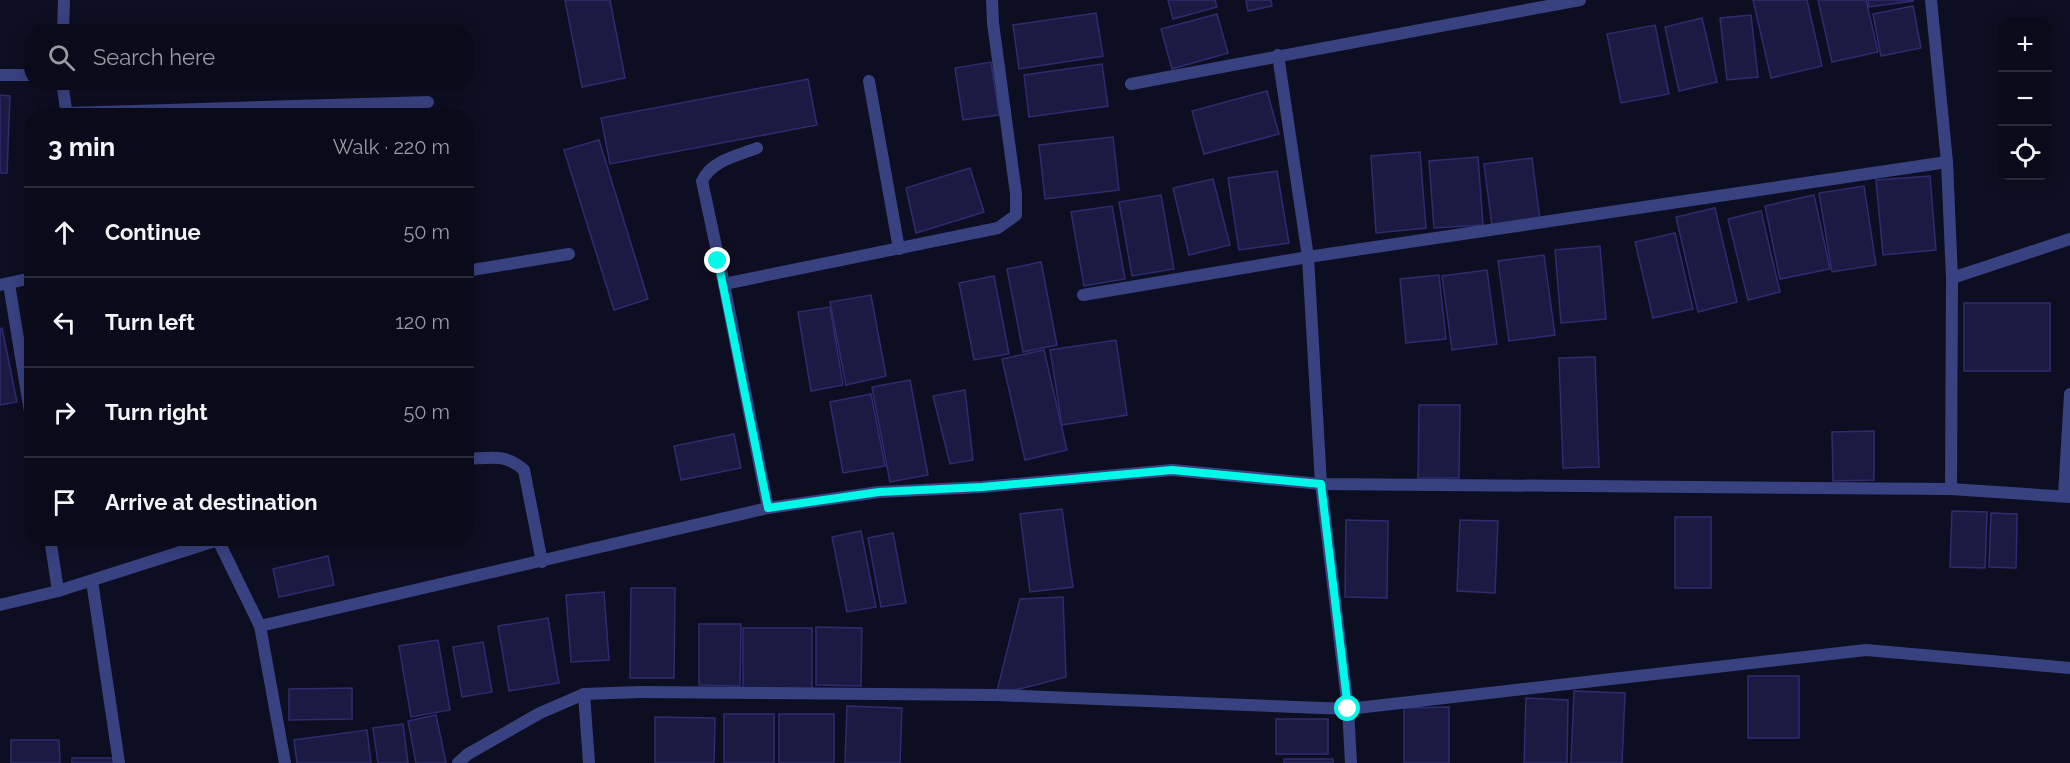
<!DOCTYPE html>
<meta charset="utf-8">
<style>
body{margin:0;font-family:Raleway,sans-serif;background:#131323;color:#f1f3f6}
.controls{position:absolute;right:18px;top:18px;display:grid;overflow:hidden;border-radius:12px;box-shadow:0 3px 15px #0003}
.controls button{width:54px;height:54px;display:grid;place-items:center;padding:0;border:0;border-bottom:2px solid #2a2b39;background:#0a0a1a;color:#f1f3f6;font:30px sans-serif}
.stop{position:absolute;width:18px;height:18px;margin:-14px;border:4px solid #02f8e7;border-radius:50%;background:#fff}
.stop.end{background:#02f8e7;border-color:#fff;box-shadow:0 2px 6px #0008}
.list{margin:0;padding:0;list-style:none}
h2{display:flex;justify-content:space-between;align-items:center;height:78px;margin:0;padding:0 24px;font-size:26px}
h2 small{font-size:20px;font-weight:400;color:#999aa2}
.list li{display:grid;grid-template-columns:39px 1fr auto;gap:18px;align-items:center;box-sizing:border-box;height:90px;padding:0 24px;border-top:2px solid #2a2b39}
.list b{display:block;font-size:22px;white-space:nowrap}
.list em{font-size:20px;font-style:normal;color:#999aa2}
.icon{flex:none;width:33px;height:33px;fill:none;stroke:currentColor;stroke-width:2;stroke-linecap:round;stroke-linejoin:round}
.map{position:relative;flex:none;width:2070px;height:763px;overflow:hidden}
.search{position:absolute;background:#0a0a1a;box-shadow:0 3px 15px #0003;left:24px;top:24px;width:450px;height:66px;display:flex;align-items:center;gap:15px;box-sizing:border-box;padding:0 21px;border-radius:24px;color:#999aa2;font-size:22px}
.panel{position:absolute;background:#0a0a1a;box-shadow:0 3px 15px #0003;left:24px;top:108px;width:450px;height:438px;border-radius:24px}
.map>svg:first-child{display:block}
</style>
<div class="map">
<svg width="2070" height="763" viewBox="0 0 2070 763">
<rect width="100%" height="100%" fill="#0e0e22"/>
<g fill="#1b1a43" stroke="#2e2c6f" stroke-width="1.5">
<path d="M565,0H610L625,78L582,87Z"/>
<path d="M1168,0H1215L1217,7L1173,19Z"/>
<path d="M1246,0H1271L1272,6L1248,11Z"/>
<path d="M1753,0H1807L1822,66L1771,78Z"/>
<path d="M1818,0H1866L1878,52L1832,62Z"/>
<path d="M1868,0H1913V1L1869,7Z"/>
<path d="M1913,6L1921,48L1881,56L1873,14Z"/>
<path d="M1096,13L1103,56L1019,69L1013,25Z"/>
<path d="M1217,14L1228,53L1172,69L1161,29Z"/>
<path d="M1751,15L1758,77L1727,80L1720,18Z"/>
<path d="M1702,18L1717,82L1679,91L1665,27Z"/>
<path d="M1655,25L1669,94L1621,103L1607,34Z"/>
<path d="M991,62L999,115L963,120L955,68Z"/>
<path d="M1102,64L1108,106L1029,117L1024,75Z"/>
<path d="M808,79L817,125L610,164L601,118Z"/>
<path d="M1267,91L1279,134L1204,154L1192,111Z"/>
<path d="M0,95L10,96L7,173H0Z"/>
<path d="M1113,137L1119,190L1045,199L1039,145Z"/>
<path d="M599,140L648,299L614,310L564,150Z"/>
<path d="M1420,152L1426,228L1376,233L1371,156Z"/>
<path d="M1478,157L1483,225L1434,228L1429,161Z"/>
<path d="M1532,158L1540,220L1492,226L1484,164Z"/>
<path d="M970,168L984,212L916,233L906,188Z"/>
<path d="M1277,171L1289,243L1239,250L1228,178Z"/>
<path d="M1930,176L1936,250L1883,255L1876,180Z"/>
<path d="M1213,179L1230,245L1189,255L1173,188Z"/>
<path d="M1864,186L1876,265L1832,272L1819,193Z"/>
<path d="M1161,195L1174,269L1132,276L1119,202Z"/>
<path d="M1814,195L1830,269L1780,279L1765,206Z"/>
<path d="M1112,206L1125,279L1084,286L1071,212Z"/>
<path d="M1715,208L1737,302L1698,312L1676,217Z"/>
<path d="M1761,211L1780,292L1748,300L1728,219Z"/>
<path d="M1675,233L1693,309L1653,318L1635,242Z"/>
<path d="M1600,246L1606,319L1561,323L1555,250Z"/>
<path d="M1544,255L1555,335L1509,341L1498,261Z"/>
<path d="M1041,262L1057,345L1023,352L1007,269Z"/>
<path d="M1487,270L1497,344L1452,350L1442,276Z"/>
<path d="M1439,275L1446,339L1406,343L1400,279Z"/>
<path d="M994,276L1009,354L974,360L959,283Z"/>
<path d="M871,295L886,376L846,385L830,302Z"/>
<rect x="1964" y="303" width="86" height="68"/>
<path d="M830,307L843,385L811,391L798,312Z"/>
<path d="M2,328L17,402L0,405V329Z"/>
<path d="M1116,340L1127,415L1062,425L1050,350Z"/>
<path d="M1044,350L1067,450L1025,460L1002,359Z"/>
<path d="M1595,357L1599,467L1563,468L1559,358Z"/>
<path d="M910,380L928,475L890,482L872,387Z"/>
<path d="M965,390L973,460L950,464L933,396Z"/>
<path d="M871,394L885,466L843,473L830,402Z"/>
<path d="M1419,405H1460L1459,478H1418Z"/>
<path d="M1874,431V480L1833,481L1832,432Z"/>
<path d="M734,434L741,468L681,480L674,446Z"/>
<path d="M1062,509L1073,587L1030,592L1020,514Z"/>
<path d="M1952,511L1987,512L1985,568L1950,567Z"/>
<path d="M1991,513L2017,514L2016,568L1989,567Z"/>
<rect x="1675" y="517" width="36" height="71"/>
<path d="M1346,520L1388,521L1387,598L1345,597Z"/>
<path d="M1460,520L1498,521L1495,593L1457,591Z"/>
<path d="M861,531L876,607L847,612L832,537Z"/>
<path d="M893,533L906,603L881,607L868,538Z"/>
<path d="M328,556L334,585L279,597L273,569Z"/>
<path d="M631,588H675L674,678H630Z"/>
<path d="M604,592L609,660L571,662L566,595Z"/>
<path d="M1063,597L1066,677L996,695L1020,599Z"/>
<path d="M548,618L559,683L509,691L498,626Z"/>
<path d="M699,624H741L740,686L699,685Z"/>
<path d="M816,627L862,628L861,686L816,685Z"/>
<path d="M743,628H812V690L743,689Z"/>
<path d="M438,640L450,710L411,717L399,646Z"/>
<path d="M483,642L492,692L462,697L453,647Z"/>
<rect x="1748" y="676" width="51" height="62"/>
<path d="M352,688V719L289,720V689Z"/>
<path d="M1574,691L1625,693L1622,763H1571Z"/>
<path d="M1526,698L1568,700L1567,763H1524Z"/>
<path d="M847,706L902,708L900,763H845Z"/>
<path d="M1449,707V763H1404V708Z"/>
<rect x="724" y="714" width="50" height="49"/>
<rect x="779" y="714" width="55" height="49"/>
<path d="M436,715L446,763H416L408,721Z"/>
<path d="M655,717L715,718L714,763H655Z"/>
<rect x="1276" y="719" width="52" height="35"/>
<path d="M403,724L408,763H378L373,728Z"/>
<path d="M367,730L371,763H297L294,740Z"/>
<path d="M11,740H59L60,763H11Z"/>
<rect x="72" y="758" width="41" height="5"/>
<rect x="1284" y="759" width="49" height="4"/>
</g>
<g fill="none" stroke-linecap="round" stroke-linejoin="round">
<g stroke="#394281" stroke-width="12">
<path d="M724,284L702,181C712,160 737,156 757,148"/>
<path d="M640,692L996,695"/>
</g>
<g stroke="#394281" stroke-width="12">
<path d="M1931,0L1947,162L1952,278L1951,489"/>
<path d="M63,32L64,0"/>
<path d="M1278,55L1308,257L1321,484L1348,709L1351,763"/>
<path d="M0,75H32"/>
<path d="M869,81L899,249"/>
<path d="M62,82L67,116"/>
<path d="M1131,84L1580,0"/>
<path d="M66,113L169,110"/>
<path d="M170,116L169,110L428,102"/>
<path d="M466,271L569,254"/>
<path d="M1952,278L2070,239"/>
<path d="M9,284L32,424"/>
<path d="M0,285L32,278"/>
<path d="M1083,295L1308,257L1947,162"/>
<path d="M466,459C491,458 505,453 524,470L542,562"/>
<path d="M2064,496L2070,394"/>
<path d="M768,508L724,284L998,228L1016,215V194L993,23L992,0"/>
<path d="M50,538L58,591"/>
<path d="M92,581L119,763"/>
<path d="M0,605L58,591L218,540L260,626L768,508L879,492L982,487L1172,470L1321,484L1951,489L2070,497"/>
<path d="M260,626L285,763"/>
<path d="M584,694L589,763"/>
<path d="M996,695L1348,709L1866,650L2070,668"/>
<path d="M458,763L468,754L540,713L584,694L640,692"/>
</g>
</g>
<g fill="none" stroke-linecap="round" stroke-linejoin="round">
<path stroke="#02f8e7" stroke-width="8" d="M718,261L768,508L879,492L982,487L1172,470L1321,484L1348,709"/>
</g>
</svg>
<div class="controls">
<button>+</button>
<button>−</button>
<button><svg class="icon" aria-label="locate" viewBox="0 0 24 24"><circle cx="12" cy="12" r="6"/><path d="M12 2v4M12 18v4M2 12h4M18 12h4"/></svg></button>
</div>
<div class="stop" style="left:1348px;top:709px"></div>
<div class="stop end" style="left:718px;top:261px"></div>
<div class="search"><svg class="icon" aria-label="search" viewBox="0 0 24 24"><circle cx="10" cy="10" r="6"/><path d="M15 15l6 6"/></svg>Search here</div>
<section class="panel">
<h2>3 min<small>Walk · 220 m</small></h2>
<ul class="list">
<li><svg class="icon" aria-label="ahead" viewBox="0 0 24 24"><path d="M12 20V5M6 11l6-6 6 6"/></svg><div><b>Continue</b></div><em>50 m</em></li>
<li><svg class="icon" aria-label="left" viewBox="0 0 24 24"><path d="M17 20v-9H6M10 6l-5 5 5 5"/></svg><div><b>Turn left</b></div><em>120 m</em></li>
<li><svg class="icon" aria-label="right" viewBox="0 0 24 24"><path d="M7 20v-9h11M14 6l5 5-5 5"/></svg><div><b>Turn right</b></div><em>50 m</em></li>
<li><svg class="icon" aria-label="arrive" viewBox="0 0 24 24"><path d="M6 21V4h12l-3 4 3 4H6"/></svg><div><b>Arrive at destination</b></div></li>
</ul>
</section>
</div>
